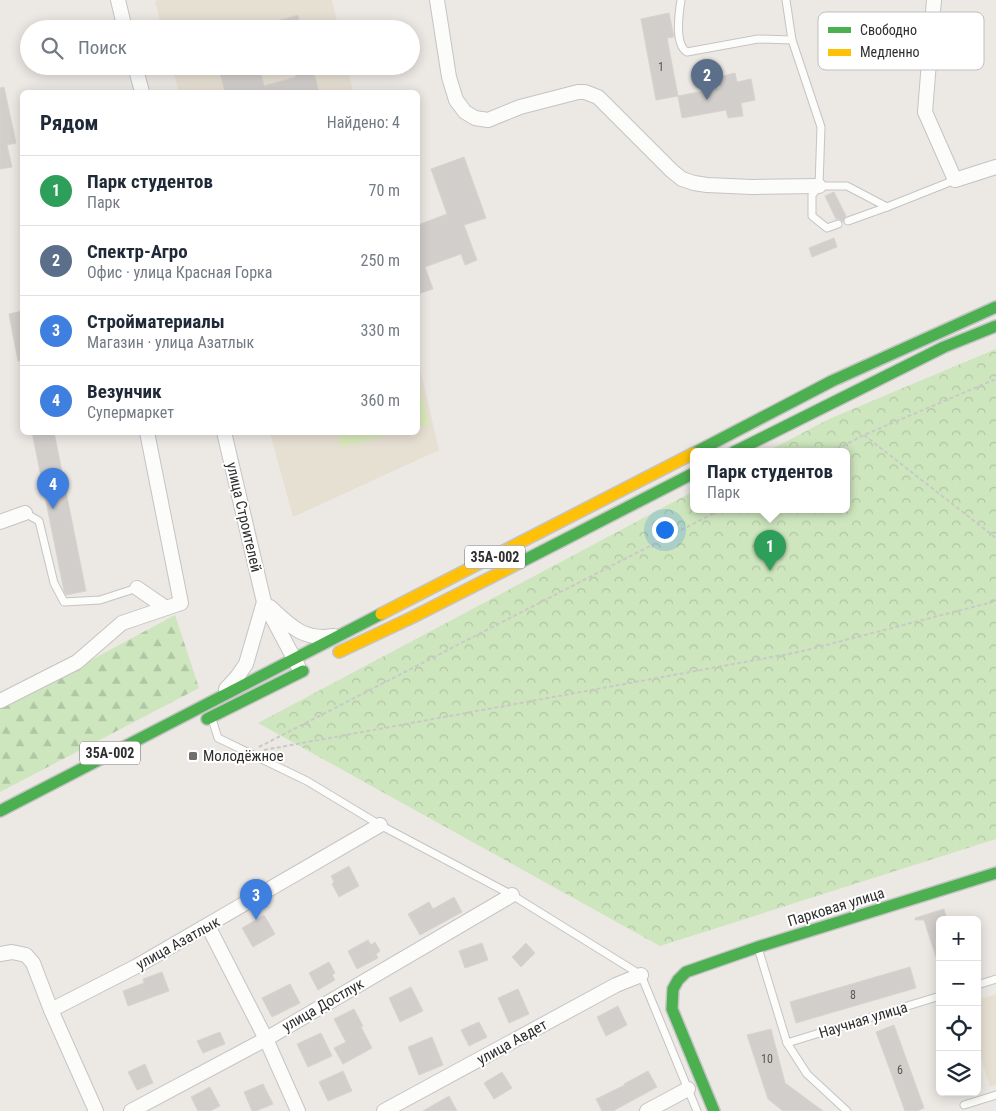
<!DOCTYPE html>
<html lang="ru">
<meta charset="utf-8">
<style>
body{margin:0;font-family:"Roboto Condensed",sans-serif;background:#f2f2f3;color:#1f2937}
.controls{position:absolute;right:15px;bottom:15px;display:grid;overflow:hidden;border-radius:8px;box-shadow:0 2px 12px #0003}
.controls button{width:45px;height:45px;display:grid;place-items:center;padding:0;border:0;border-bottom:1px solid #e0e1e3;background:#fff;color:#1f2937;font:25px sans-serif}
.you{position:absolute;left:664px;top:529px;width:18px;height:18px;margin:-12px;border:4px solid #fff;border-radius:50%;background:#1a73e8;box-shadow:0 0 0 8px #1a73e833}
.badge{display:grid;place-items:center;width:32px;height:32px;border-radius:50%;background:#ea580c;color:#fff;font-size:16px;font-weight:700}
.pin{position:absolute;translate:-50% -41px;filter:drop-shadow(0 1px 2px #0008)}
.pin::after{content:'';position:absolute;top:26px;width:18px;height:15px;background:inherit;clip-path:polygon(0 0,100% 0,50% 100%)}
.popup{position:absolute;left:690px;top:448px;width:160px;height:65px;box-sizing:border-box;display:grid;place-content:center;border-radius:8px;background:#fff;filter:drop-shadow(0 1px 4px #0005);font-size:16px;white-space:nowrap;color:#747a83}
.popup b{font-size:19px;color:#1f2937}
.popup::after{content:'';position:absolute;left:50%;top:100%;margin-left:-10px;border:10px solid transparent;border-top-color:#fff}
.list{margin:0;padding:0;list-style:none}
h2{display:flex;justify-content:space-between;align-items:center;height:65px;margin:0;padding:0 20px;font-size:21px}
h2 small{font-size:16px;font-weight:400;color:#747a83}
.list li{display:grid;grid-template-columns:32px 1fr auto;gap:15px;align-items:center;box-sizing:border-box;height:70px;padding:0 20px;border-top:1px solid #e0e1e3}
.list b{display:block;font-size:19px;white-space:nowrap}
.list p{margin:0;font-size:16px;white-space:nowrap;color:#747a83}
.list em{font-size:16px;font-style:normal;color:#747a83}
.icon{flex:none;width:28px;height:28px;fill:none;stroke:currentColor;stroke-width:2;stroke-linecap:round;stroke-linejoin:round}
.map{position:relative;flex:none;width:996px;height:1111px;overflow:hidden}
.search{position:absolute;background:#fff;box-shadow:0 2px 12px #0003;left:20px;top:20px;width:400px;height:55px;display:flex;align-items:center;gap:12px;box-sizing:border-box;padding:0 18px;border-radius:28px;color:#747a83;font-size:19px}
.panel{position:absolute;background:#fff;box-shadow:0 2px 12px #0003;left:20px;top:90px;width:400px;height:345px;border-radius:8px}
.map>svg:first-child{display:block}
</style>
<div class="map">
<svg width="996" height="1111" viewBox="0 0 996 1111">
<defs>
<pattern id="forest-firs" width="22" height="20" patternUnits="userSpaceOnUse" patternTransform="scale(1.25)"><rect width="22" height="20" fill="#cee6be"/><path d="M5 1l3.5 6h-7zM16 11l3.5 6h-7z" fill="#b1c6a4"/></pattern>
<pattern id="park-crowns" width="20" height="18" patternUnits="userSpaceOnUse" patternTransform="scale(1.25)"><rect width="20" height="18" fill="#cee6be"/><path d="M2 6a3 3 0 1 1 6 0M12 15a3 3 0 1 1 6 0" fill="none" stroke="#b1c6a4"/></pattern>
</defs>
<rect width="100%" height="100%" fill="#ece8e4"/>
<g fill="#e6e0d3">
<path d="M159,0H332L339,29H162L155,1Z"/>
<path d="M172,66H347L353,92H179Z"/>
<path d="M418,360L439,450L293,517L270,433L418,432Z"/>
<path d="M996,994V1085L990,1087L977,1045V1000Z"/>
</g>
<path fill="url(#forest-firs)" d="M175,615L199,688L0,792V709Z"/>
<path fill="url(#park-crowns)" d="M996,349V839L660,946L258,723L694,491V510H846V452H766L829,419Z"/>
<g fill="#d9eabb">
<path d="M418,380L429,424L418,427Z"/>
<path d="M337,432H397V433L341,447Z"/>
</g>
<g fill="#d1cecb" stroke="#d7d4d0">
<path d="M669,13L674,37L667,38L678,96L656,100L641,19Z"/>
<path d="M298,15L301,29H260V26Z"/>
<path d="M840,39L920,42L919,64L839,61Z"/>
<path d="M218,66H259L264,86L296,77L292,66H312L319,92H225Z"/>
<path d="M735,73L737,82L751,79L755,100L741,103L743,116L728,118L726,110L682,118L678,96L720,88L718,77Z"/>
<path d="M4,87L16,143L7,145L12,167L0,169V88Z"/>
<path d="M464,157L486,218L464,225L477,260L465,265L461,254L425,267L433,289L418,294V225L447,214L431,169Z"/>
<path d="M834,192L846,216L843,222L839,219H836L825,196Z"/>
<path d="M834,238L837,247L812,257L809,248Z"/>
<path d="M22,311V361H18L9,314Z"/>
<path d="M32,432H54L86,591L66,595L64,591Z"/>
<path d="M349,866L359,886L339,897L332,884L334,882L331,876Z"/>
<path d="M454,897L462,912L420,935L408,914L429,902L433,909Z"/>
<path d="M944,909L947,920H940V962L938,963L924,920H915V918Z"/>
<path d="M264,915L275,934L253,947L242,928Z"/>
<path d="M368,940L371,945L375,942L380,951L376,954L378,958L357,969L348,951Z"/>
<path d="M482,943L488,960L465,968L459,951Z"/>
<path d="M526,943L535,953L521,967L512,957Z"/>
<path d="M329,962L335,973L332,975L335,980L318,990L309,973Z"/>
<path d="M910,967L916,988L796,1023L790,1002Z"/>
<path d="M162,972L169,991L128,1006L123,991L144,983L143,979Z"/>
<path d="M290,984L300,1003L272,1017L262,998Z"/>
<path d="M411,987L423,1011L400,1022L389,998Z"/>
<path d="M518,989L529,1014L509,1023L498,998Z"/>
<path d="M618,1006L627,1025L606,1036L597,1017Z"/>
<path d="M354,1009L363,1026L361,1027L372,1048L343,1064L334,1048L346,1042L334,1019Z"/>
<path d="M479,1022L487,1037L469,1046L461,1030Z"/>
<path d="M894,1025L924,1108L917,1111H905L876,1032Z"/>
<path d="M771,1029L785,1083L823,1111H783L768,1099L747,1035Z"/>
<path d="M220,1032L225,1044L203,1053L197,1041Z"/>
<path d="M321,1033L332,1056L308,1067L297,1044Z"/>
<path d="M432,1037L443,1065L419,1075L408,1047Z"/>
<path d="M145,1064L153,1083L137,1090L128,1072Z"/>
<path d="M343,1071L352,1091L328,1101L319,1082Z"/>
<path d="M648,1071L657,1087L613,1111H602L596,1099L625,1085L624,1084Z"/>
<path d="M502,1072L512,1088L494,1099L484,1083Z"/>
<path d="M263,1084L273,1104L256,1111H252L244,1092Z"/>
<path d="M210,1087L220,1106L210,1111H198L191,1097Z"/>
<path d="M449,1096L457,1111H423Z"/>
</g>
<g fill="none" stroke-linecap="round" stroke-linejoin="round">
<g stroke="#c5c4c5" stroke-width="9">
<g id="lane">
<path d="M681,0C679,13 674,44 687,52L758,39L792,40"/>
<path d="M786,0L792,40L821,127L819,186H847L887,207L955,180"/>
<path d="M819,186L812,195V216L827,228L838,224"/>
<path d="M848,221L887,207"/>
<path d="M25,513L39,521L54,583L64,602L100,600L137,588"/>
<path d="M212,719L218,738L307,781L380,825L512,895L641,975L697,1111"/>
<path d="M758,948L787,1043L807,1074L847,1111"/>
<path d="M977,985L996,979"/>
<path d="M787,1043L940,996"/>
<path d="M964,1105L996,1095"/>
</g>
</g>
<g stroke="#c5c4c5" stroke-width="16">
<g id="street">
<path d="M118,0L125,29"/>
<path d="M437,0L449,77L456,100L465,112L475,118L488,120L520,107L578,92H585L598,97L672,171L682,179L694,183L707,185L752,187L819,186"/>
<path d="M934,0L925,112L955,180L996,167"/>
<path d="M135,66L142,92"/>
<path d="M224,432L264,602L298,666"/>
<path d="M0,522L25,513"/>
<path d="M137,588L166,608"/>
<path d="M270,607C290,626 304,641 334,636"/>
<path d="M226,689L237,677L246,664L264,602"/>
<path d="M0,701L77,662L122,623L181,603L147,432"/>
<path d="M208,926L266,1039L298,1111"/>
<path d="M0,954L12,952L26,955L33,963L51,1010L96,1111"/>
<path d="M51,1010L137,966L380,825"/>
<path d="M131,1111L266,1039L512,895"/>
<path d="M384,1111L616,985L641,975"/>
<path d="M647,1111L688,1089"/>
</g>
</g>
<g stroke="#c5c4c5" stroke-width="14">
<g id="fast">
<path d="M696,452L832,381L996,307"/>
<path d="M734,452L944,347L996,326"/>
<path d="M519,563L694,473"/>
<path d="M207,719L303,671"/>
<path d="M0,811L381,614"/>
<path d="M714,1111L672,1009L673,989L678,980L686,972L758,947L996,873"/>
</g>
</g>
<g stroke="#c5c4c5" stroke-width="14">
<g id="slow">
<path d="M381,614L694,453"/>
<path d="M339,652L413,617L519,563"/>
</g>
</g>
<g stroke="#c9c9c8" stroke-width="2" stroke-dasharray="4 2.5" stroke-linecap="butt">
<path d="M864,435L996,538"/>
<path d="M831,452L864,435L996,379"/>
<path d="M259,747L720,510"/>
<path d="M264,750L799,652L996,601"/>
</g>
<use href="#lane" stroke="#fcfcfb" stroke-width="7"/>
<use href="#street" stroke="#fcfcfb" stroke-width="14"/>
<use href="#fast" stroke="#4caf50" stroke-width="11"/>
<use href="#slow" stroke="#ffc107" stroke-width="11"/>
</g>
<rect fill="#706f6e" stroke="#fff" stroke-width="2" x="188" y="751" width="10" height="10" rx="2.5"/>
<g text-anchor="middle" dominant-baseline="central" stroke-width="4" stroke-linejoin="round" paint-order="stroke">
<g font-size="12" fill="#585857">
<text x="661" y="67">1</text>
<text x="853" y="995">8</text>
<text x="767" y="1059">10</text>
<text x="900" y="1070">6</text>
</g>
<g fill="#fff" stroke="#6d6d6d" stroke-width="1">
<rect x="465" y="545.5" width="60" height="23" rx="4"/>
<rect x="80" y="741.5" width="60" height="23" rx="4"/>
</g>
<g font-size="14" font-weight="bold" fill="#2e2e2e">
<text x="495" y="557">35А-002</text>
<text x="110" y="753">35А-002</text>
</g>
<g font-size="15" fill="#2e2e2e" stroke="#fff">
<text transform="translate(244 517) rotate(77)">улица Строителей</text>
<text transform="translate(836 907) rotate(-17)">Парковая улица</text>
<text transform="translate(178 943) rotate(-29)">улица Азатлык</text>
<text transform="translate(323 1005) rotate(-30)">улица Достлук</text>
<text transform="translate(863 1020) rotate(-17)">Научная улица</text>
<text transform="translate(512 1042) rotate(-29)">улица Авдет</text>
</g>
<g font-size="15" fill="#2e2e2e" stroke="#fff" text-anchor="start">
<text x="203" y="756">Молодёжное</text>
</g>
</g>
<rect x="818" y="12" width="166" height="58" rx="8" fill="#fff" stroke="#c0c0c0" stroke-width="1"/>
<rect x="828" y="27" width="23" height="6" fill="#4caf50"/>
<rect x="828" y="49" width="23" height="7" fill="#ffc107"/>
<g font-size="14" fill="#2e2e2e">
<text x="860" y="35">Свободно</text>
<text x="860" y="57">Медленно</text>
</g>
</svg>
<div class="controls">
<button>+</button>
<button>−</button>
<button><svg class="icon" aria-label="locate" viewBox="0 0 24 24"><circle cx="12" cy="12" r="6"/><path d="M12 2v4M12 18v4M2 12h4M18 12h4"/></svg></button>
<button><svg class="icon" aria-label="layers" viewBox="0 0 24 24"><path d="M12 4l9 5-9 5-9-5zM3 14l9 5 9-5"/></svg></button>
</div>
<div class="you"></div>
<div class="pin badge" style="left:770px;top:571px;background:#2e9e5b">1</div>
<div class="popup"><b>Парк студентов</b>Парк</div>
<div class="pin badge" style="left:707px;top:100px;background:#5c6f8a">2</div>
<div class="pin badge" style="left:256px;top:920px;background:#3f7fe0">3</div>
<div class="pin badge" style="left:53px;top:509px;background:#3f7fe0">4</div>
<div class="search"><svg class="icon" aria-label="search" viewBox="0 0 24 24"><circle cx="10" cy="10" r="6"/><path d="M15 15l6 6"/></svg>Поиск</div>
<section class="panel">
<h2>Рядом<small>Найдено: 4</small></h2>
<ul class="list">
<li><span class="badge" style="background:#2e9e5b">1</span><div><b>Парк студентов</b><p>Парк</p></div><em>70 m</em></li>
<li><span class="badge" style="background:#5c6f8a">2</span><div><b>Спектр-Агро</b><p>Офис · улица Красная Горка</p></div><em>250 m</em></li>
<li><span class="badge" style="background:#3f7fe0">3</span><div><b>Стройматериалы</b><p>Магазин · улица Азатлык</p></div><em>330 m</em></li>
<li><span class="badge" style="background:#3f7fe0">4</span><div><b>Везунчик</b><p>Супермаркет</p></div><em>360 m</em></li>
</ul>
</section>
</div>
